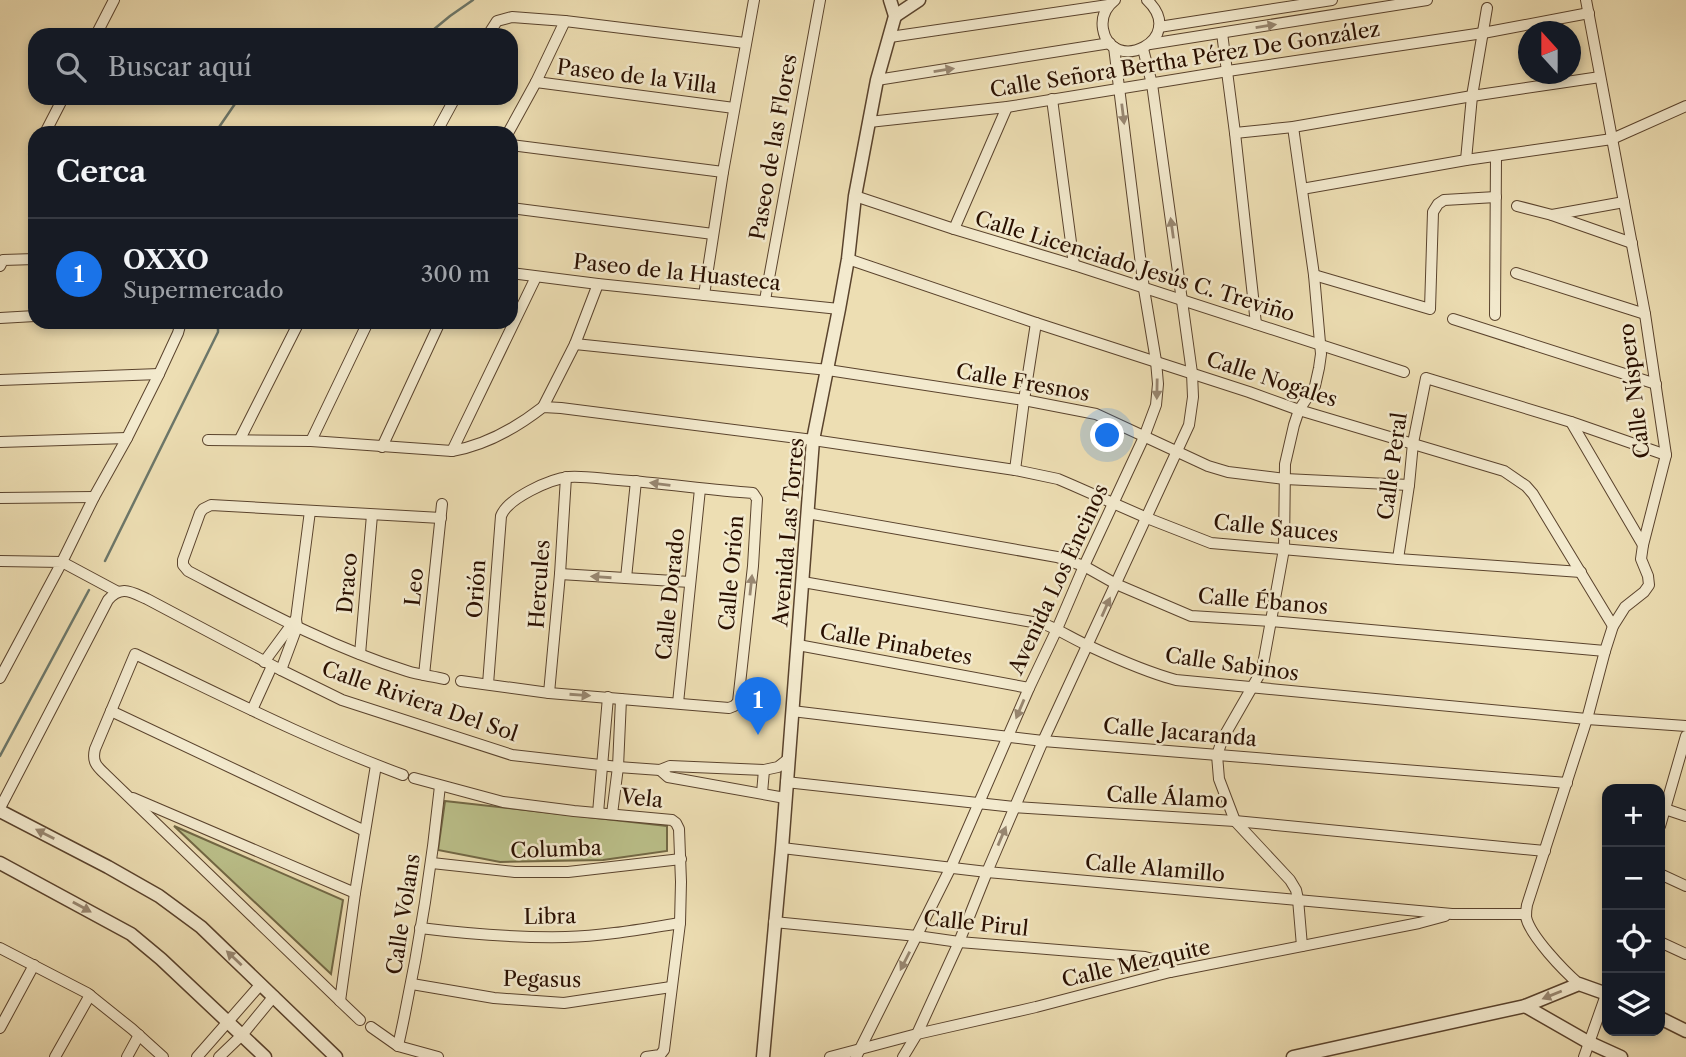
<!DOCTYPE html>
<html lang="es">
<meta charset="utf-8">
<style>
body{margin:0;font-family:"Libre Caslon Text",serif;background:#242831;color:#f1f3f6}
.controls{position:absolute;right:21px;bottom:21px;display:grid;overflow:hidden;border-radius:14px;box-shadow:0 4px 10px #0003}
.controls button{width:63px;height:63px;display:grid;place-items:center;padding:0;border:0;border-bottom:2px solid #363941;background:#171b24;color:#f1f3f6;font:35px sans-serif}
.compass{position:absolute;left:1518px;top:21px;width:63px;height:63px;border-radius:50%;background:#171b24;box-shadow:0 4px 10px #0003;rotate:339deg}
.you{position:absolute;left:1108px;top:436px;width:24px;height:24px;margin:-18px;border:5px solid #fff;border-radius:50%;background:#1a73e8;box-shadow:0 0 0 10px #1a73e833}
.badge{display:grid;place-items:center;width:46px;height:46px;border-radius:50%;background:#1a73e8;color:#fff;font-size:23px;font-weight:700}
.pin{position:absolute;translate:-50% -58px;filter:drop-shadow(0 2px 4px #0008)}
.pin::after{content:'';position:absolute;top:37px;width:24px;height:21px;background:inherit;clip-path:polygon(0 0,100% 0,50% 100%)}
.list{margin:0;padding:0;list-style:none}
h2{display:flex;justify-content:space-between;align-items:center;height:91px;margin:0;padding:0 28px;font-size:30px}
h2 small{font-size:23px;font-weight:400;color:#9ea1a6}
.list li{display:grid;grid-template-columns:46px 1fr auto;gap:21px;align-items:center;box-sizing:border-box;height:112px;padding:0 28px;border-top:2px solid #363941}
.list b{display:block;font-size:26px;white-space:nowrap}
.list p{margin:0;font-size:23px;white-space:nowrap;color:#9ea1a6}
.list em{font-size:23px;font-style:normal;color:#9ea1a6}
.icon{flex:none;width:38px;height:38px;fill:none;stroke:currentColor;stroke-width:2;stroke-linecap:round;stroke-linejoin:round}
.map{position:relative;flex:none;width:1686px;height:1057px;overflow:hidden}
.search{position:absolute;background:#171b24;box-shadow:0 4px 10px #0003;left:28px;top:28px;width:490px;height:77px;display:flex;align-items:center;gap:18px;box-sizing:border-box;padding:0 24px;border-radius:21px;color:#9ea1a6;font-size:26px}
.panel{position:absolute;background:#171b24;box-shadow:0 4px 10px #0003;left:28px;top:126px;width:490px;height:203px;border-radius:21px}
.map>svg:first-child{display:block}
</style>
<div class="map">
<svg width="1686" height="1057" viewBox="0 0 1686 1057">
<rect width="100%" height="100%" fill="#eddeb3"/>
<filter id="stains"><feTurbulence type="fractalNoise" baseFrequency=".00286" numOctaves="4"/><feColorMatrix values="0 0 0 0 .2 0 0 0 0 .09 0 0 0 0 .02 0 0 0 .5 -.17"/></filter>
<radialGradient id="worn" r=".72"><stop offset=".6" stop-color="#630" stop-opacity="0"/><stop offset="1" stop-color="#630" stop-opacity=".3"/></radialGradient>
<g fill="#bbc08a" stroke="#726845" stroke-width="2">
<path d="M445,801L667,826V851L603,860L500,862L438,850Z"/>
<path d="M174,826L343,900L331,974Z"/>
</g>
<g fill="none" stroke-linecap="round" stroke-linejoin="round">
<g stroke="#6c776a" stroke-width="2.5">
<path d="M427,35L450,16L473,0"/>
<path d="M215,133L239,98"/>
<path d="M105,561L218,332V322"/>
<path d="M0,756L89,590"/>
</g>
<g stroke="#5a432d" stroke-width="12">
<g id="minor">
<path d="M1115,0C1106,7 1101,17 1103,29C1111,76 1189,40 1147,0"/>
<path d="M1159,27L1332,0"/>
<path d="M1222,33L1235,133L1256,324"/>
<path d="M96,35L114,0"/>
<path d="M488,35L497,21L512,17L565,21L745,43"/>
<path d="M890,37L1108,5"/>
<path d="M1150,44L1427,0"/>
<path d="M877,80L1110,43"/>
<path d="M536,82L734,108"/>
<path d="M1052,99L1074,265"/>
<path d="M869,122L1007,107L1228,71L1483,33L1589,13"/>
<path d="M1293,127L1314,275L1321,354L1319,368L1315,386L1299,410L1294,425L1285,464L1284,549L1262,670L1223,738L1217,755L1219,779L1235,821L1290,880L1296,890L1298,899L1302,946"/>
<path d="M45,133L63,98"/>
<path d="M436,133L455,98"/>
<path d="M508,133L536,82L565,21"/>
<path d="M1235,133L1293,127L1472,96L1600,77"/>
<path d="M511,145L723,172"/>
<path d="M34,154L35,152"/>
<path d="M1466,160L1472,96L1487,8"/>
<path d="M1302,189L1466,160L1612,139L1686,106"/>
<path d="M855,196L954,229L1074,265L1404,372"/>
<path d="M1517,206L1552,215L1632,243"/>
<path d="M511,208L713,234"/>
<path d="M1552,215L1624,202"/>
<path d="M954,229L1007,107"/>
<path d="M848,259L1036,323L1249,392L1299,410L1504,471L1526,486L1533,494L1613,626"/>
<path d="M0,266L3,260L35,259"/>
<path d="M511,273L598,284L839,309"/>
<path d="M1516,273L1645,314"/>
<path d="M1314,275L1430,309L1433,212L1438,204L1444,200L1496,197"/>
<path d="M704,295L723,172L754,0"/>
<path d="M765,300L820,0"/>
<path d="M1495,315L1496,157"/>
<path d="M0,318L35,316"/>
<path d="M1453,319L1656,384"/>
<path d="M575,344L828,370L1024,400L1096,414L1208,466L1228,472L1285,479L1409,485"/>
<path d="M0,380L159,374"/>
<path d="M543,407L575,344L598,284"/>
<path d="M1571,422L1643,545"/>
<path d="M240,439L299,322"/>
<path d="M208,440L311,441L452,451C487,445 516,428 543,407L561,408L813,440L1015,470L1058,479L1072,485L1147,518L1211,543L1398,559L1581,572"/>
<path d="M311,441L368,322"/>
<path d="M0,442L127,438"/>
<path d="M382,447L440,322"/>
<path d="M452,451L536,277"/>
<path d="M1015,470L1024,400L1036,323"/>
<path d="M0,498L94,497"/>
<path d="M807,513L1057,557L1084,566L1116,584L1191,616L1271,621L1605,651"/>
<path d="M441,518L211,505L203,509L200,513L183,560V565L188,571C259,608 330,647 407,671C419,675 432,676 444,679"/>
<path d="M1398,559L1409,485L1413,443L1426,378L1571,422L1666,455"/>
<path d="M0,561L62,562L0,678"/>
<path d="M560,574L690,582"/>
<path d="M626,578L636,481"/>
<path d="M803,582L1044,624C1060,630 1073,639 1089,646C1117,659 1146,672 1176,680L1587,719L1686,726"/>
<path d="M118,592L62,562L94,497L127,438L159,374L178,333L181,322"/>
<path d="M798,645L1029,688"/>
<path d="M360,654L372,515"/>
<path d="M264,662L295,620"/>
<path d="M281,670L297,627L296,619L310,511"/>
<path d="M424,675L442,504"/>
<path d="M461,681L549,693L729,708L734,706L738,702L753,566L757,499L753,493C708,490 663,483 618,480C602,479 585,476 569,477C550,479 508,498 501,516L488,684"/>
<path d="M549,693L560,574L566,477"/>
<path d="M678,703L700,489"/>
<path d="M252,710L272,666"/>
<path d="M111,711L365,831"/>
<path d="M792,711L1043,741L1567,783"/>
<path d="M376,765L355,893L340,1001L105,774C96,766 92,761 95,749L135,654C223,696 311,741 403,775"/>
<path d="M660,770L668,777L785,798"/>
<path d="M414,778L503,802L574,811L672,820L676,823L679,829L681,882L680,923L664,1050L660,1055L646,1057"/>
<path d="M786,782L1014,807L1235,821L1545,851"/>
<path d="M762,793L764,770"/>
<path d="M133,798L355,893"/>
<path d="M0,808L108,600C121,585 131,592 147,599L281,670L342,700L512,755L618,767L660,770L670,766L764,770L778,767L787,760"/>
<path d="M1665,809L1686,816"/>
<path d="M598,813L608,697"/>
<path d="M612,814L618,767L621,699"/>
<path d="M1660,826L1686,736"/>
<path d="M782,848L987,872L1452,914H1526"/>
<path d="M432,863L515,872H568L681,859"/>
<path d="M1660,874L1686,886"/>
<path d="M774,922L917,936L959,942L1145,957L1156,960L1170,972"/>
<path d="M420,928C469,934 517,938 566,937C605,936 642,929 680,923"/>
<path d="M1660,942L1686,954"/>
<path d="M0,948L87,993L132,1029L163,1057"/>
<path d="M412,984L494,998L564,1003L671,987"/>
<path d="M1579,984C1564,971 1530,936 1526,917C1526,912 1526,910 1527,905L1587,719L1605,651L1613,626L1625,607L1644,592L1649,585L1648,576L1641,559L1643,545L1666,455L1645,314L1586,0"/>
<path d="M340,1001L360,1020"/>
<path d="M371,1027L398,1046L438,1057"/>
<path d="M0,1028L34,965"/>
<path d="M398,1046C417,960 431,873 440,786"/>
<path d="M55,1057L90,995"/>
<path d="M127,1057L139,1035"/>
<path d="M197,1057L261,984"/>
<path d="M219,1057L242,1035L274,996"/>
<path d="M830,1057L917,1034L1036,1007L1170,972L1419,923L1445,916"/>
<path d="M856,1057L951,867L1029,688L1057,629L1084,566L1144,437L1156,405L1158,384L1156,361L1144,289L1114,47"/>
<path d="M903,1057L917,1034L959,942L987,872L1043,741L1189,425L1193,397L1192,373L1152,84L1143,49"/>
<path d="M1584,1057L1607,992"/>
</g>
</g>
<g stroke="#5a432d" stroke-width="15">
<g id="tertiary">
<path d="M895,16L919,0"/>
<path d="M0,811L108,867L159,896L201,927L336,1057"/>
<path d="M0,863L131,934L161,959L265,1057"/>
<path d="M1525,1006L1588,1042L1621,1057"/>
<path d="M1660,1018L1686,1031"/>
<path d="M763,1057L782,848L813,440L839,309L848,259L855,196L869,122L877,80L895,16L890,0"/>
<path d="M1293,1057L1525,1006L1579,984L1607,994"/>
</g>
</g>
<use href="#minor" stroke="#f3eace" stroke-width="10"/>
<use href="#tertiary" stroke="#f3eace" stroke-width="12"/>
</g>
<defs><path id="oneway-solid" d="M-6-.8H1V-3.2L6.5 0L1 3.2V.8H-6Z" transform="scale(1.75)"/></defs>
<g fill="#988771">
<use href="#oneway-solid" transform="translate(1266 26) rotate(-9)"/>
<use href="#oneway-solid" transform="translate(944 70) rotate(-9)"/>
<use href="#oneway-solid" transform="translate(1123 114) rotate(83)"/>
<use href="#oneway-solid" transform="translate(1172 228) rotate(-98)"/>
<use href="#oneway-solid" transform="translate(1157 389) rotate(91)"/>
<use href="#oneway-solid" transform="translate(660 484) rotate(-173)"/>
<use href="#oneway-solid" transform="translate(601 577) rotate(-176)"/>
<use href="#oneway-solid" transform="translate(751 585) rotate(-84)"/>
<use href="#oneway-solid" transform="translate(1106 607) rotate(-66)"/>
<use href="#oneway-solid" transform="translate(580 695) rotate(4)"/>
<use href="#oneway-solid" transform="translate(1020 709) rotate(113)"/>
<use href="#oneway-solid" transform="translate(45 834) rotate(-153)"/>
<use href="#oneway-solid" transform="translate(1002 836) rotate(-67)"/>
<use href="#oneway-solid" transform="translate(82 907) rotate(29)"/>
<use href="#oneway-solid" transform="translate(234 958) rotate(-137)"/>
<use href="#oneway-solid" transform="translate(905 961) rotate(117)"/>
<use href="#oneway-solid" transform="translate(1552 995) rotate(158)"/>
</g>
<g text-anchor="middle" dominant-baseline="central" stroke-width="5" stroke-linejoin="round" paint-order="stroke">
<g font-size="21" fill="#290f00" stroke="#f3eace">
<text transform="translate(1185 59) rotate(-9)">Calle Señora Bertha Pérez De González</text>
<text transform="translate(637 76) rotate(7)">Paseo de la Villa</text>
<text transform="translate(773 147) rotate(-80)">Paseo de las Flores</text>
<text transform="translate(1135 266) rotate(17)">Calle Licenciado Jesús C. Treviño</text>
<text transform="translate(677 272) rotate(6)">Paseo de la Huasteca</text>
<text transform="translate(1272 379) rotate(18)">Calle Nogales</text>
<text transform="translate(1023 382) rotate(10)">Calle Fresnos</text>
<text transform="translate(1634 391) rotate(-97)">Calle Níspero</text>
<text transform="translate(1392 466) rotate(-82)">Calle Peral</text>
<text transform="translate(1276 528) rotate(6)">Calle Sauces</text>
<text transform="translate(788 532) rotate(-85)">Avenida Las Torres</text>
<text transform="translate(731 573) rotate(-85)">Calle Orión</text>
<text transform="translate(1058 579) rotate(-65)">Avenida Los Encinos</text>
<text transform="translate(347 583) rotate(-85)">Draco</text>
<text transform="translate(539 584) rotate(-86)">Hercules</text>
<text transform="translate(414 587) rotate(-84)">Leo</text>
<text transform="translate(476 589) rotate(-86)">Orión</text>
<text transform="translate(670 594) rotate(-84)">Calle Dorado</text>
<text transform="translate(1263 601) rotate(5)">Calle Ébanos</text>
<text transform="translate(896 644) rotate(10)">Calle Pinabetes</text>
<text transform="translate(1232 664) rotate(8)">Calle Sabinos</text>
<text transform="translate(420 701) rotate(19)">Calle Riviera Del Sol</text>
<text transform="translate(1180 732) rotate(5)">Calle Jacaranda</text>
<text transform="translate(1167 797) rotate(3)">Calle Álamo</text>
<text transform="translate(642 798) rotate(6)">Vela</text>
<text transform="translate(556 849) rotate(-2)">Columba</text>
<text transform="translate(1155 868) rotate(5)">Calle Alamillo</text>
<text transform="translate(403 914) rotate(-81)">Calle Volans</text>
<text transform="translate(550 916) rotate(-1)">Libra</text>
<text transform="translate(976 923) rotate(6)">Calle Pirul</text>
<text transform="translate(1136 963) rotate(-13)">Calle Mezquite</text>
<text transform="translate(542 979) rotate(1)">Pegasus</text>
</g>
</g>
<rect width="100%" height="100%" filter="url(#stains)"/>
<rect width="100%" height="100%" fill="url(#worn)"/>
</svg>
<div class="controls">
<button>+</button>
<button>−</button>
<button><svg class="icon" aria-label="locate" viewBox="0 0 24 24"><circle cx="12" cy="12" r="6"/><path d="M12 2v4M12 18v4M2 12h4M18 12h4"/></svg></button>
<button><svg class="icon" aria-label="layers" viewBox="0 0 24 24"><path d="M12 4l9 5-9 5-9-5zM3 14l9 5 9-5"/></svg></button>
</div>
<svg class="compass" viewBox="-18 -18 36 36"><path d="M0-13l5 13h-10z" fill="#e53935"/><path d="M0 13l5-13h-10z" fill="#9ea1a6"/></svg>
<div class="you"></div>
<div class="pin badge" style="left:758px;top:735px">1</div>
<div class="search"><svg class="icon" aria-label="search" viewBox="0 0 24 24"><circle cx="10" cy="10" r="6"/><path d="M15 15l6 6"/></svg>Buscar aquí</div>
<section class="panel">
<h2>Cerca<small></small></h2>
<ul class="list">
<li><span class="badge">1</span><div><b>OXXO</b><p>Supermercado</p></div><em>300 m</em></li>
</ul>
</section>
</div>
